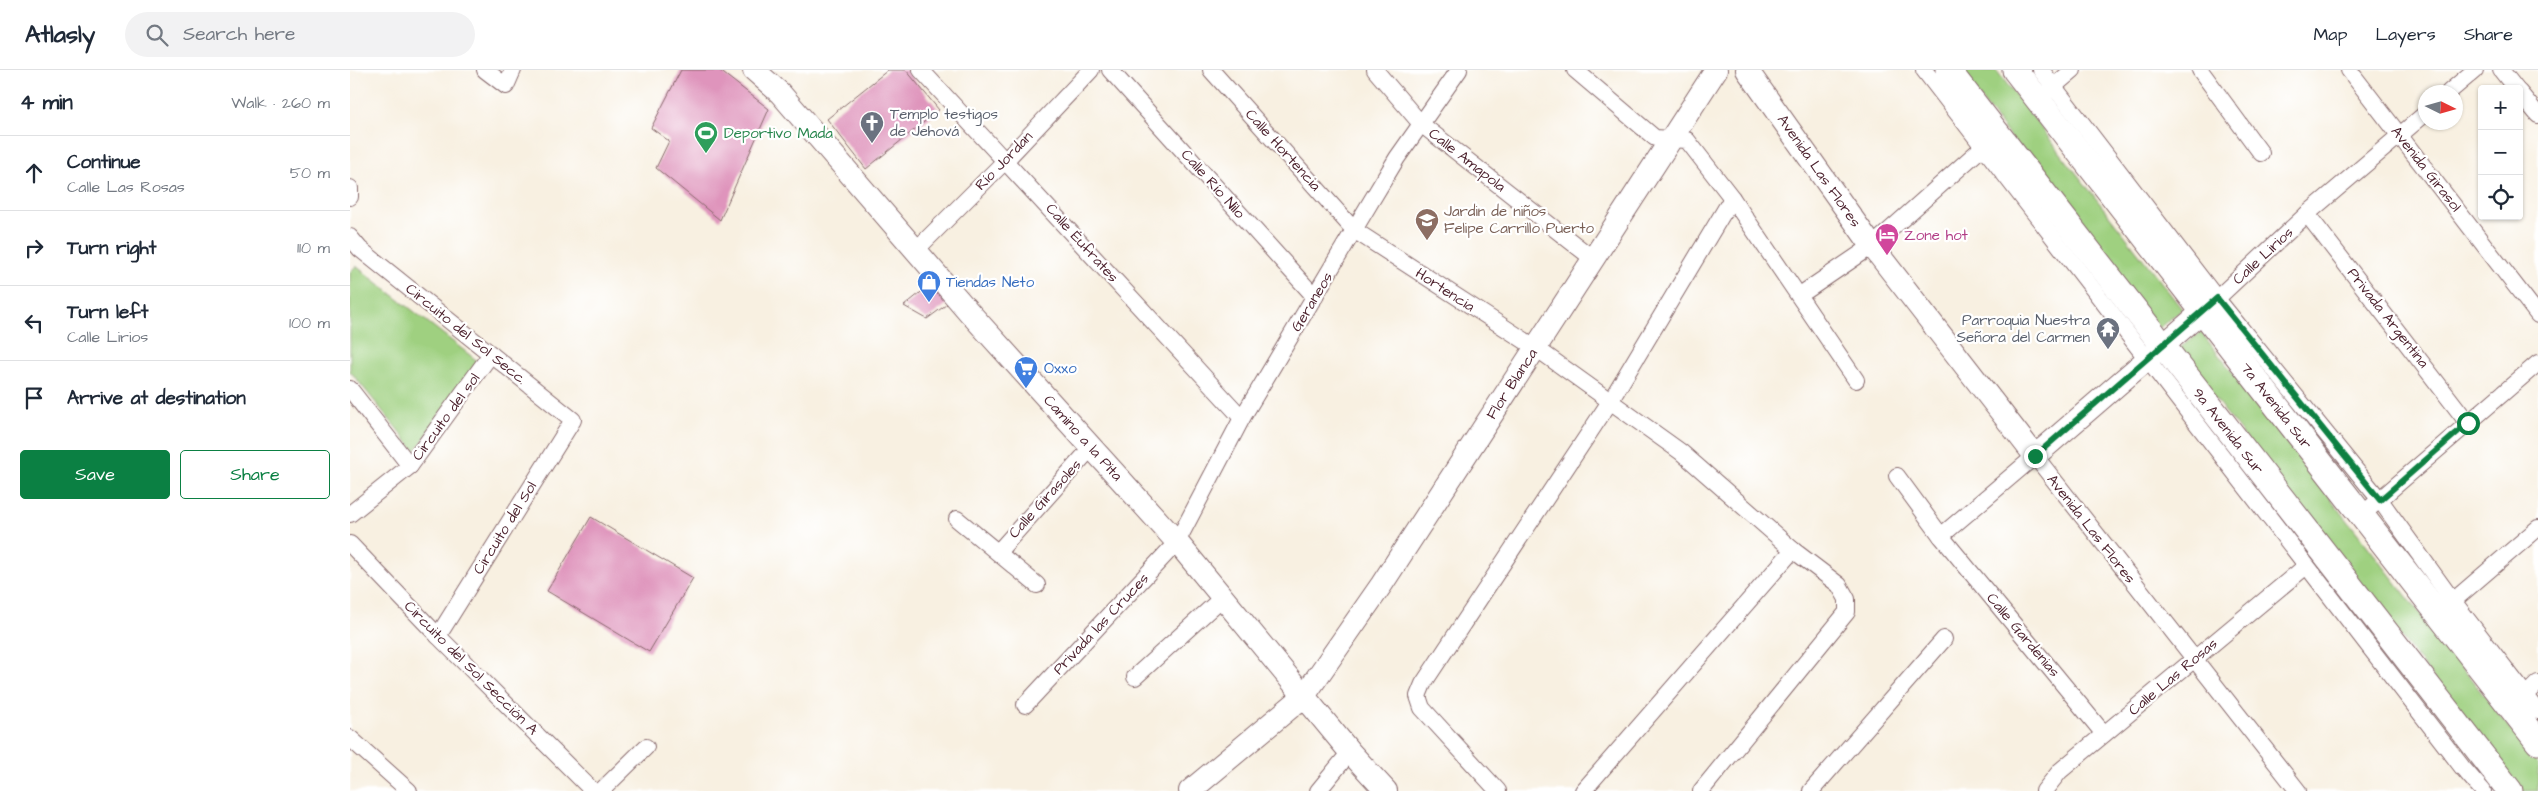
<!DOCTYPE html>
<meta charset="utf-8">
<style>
body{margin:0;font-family:"Architects Daughter",sans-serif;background:#f2f2f3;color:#1f2937}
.controls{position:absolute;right:15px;top:15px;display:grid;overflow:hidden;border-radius:5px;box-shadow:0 1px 4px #0004}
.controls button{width:45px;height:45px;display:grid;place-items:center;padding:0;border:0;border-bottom:1px solid #e0e1e3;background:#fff;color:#1f2937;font:25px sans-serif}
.compass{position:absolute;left:2068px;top:15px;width:45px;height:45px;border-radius:50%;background:#fff;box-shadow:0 1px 4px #0004;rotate:95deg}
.stop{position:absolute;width:15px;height:15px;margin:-11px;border:4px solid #0b8043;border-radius:50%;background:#fff}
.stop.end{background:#0b8043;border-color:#fff;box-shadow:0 1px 5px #0008}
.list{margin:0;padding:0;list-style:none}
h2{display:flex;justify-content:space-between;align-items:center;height:65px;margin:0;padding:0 20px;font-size:21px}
h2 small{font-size:16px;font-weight:400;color:#747a83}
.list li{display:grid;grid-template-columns:32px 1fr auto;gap:15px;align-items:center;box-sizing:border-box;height:75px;padding:0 20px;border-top:1px solid #e0e1e3}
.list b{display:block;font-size:19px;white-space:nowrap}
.list p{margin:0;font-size:16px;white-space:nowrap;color:#747a83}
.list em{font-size:16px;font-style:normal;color:#747a83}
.actions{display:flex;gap:10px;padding:15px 20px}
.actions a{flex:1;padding:11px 0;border:1px solid #0b8043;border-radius:5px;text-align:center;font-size:18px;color:#0b8043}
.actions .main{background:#0b8043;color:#fff}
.icon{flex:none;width:28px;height:28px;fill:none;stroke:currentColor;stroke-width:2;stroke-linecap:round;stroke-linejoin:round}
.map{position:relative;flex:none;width:2188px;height:721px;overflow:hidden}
header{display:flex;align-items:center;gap:30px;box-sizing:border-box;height:70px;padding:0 25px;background:#fff;border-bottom:1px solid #e0e1e3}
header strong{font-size:24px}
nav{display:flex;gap:28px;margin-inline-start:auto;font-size:18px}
.search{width:350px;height:45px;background:#f2f2f3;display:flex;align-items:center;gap:12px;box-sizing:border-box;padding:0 18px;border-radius:28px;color:#747a83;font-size:19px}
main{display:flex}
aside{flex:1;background:#fff}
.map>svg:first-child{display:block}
</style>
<header>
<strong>Atlasly</strong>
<div class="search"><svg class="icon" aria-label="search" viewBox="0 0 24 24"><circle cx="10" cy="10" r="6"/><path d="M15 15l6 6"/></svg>Search here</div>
<nav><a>Map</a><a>Layers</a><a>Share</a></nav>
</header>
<main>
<aside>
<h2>4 min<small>Walk · 260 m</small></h2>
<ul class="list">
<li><svg class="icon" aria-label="ahead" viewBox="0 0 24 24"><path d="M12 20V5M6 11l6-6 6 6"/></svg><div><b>Continue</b><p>Calle Las Rosas</p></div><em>50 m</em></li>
<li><svg class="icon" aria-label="right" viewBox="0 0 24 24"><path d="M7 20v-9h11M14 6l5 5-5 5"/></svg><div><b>Turn right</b></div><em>110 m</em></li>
<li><svg class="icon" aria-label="left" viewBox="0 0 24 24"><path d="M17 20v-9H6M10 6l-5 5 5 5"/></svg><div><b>Turn left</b><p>Calle Lirios</p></div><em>100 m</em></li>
<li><svg class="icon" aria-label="arrive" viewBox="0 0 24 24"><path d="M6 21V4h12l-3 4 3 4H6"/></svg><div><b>Arrive at destination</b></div></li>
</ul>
<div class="actions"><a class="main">Save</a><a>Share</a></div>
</aside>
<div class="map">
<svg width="2188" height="721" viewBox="0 0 2188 721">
<rect width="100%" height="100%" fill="#fff"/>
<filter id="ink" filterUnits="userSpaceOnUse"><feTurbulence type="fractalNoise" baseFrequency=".02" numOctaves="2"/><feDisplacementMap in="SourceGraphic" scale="10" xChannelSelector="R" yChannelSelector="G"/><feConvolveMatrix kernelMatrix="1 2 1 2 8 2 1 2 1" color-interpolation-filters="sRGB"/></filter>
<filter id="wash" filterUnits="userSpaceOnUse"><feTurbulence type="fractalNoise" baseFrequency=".0096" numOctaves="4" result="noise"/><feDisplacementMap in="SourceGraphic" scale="20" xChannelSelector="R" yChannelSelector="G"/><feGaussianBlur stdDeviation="1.12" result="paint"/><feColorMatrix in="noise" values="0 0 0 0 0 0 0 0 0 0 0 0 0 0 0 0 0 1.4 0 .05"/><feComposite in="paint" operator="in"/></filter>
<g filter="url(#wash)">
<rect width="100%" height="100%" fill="#f8f0e1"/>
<g fill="#9fd080" stroke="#747856">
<path d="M1608,0H1646L1832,239L1809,258Z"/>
<path d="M6,196L130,293L65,381L0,301V202Z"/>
<path d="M1851,262L2188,695V721H2171L1827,280Z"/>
</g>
<g id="blocks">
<g fill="#df94bc">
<path d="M331,0H369L419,39L370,150L306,98L319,71L301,58Z"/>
<path d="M538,0H556L589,40L516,99L477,49Z"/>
<path d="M586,210L604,229L577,249L554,236Z"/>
<path d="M241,447L343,508L299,582L197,521Z"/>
</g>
</g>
</g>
<g filter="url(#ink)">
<use href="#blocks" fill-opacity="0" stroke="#87686b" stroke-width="1"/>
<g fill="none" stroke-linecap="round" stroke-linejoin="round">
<g stroke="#87686b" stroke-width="18">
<g id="street">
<path d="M135,0L156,16L163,0"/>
<path d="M571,0L892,348"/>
<path d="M760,0L965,227"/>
<path d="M861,0L1004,160L1186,278L1331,382L1443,480L1489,515L1497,529V542L1351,721"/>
<path d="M1025,0L1071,54L1242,188"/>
<path d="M1225,0L1305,68L1337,70L1382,128L1506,310"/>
<path d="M1574,0L2112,697L2133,721"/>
<path d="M1691,0L1867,229L2030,430L2103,531L2188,641"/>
<path d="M1850,0L1911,83"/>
<path d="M1999,0L2188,245"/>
<path d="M2151,0L2166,19"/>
<path d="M2099,22L2125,0"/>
<path d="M2169,22L2188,45"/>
<path d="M1696,23L1723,0"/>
<path d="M0,118V127"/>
<path d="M1957,144L2118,353"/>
<path d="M0,167L10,179L223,350L88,566"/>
<path d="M566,180L656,90L741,0"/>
<path d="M1450,225L1522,176L1634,76"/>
<path d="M1859,236L1957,144L2076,43"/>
<path d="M0,319L60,396"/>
<path d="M1547,406L1591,466L1754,664"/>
<path d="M2021,437L2188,293"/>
<path d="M0,444L60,396L141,284"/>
<path d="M607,449L687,515"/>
<path d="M1591,466L1685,386L1948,721"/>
<path d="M0,474L88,566L243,721"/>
<path d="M649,481L741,378"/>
<path d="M2103,531L2188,458"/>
<path d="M785,607L872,528"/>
<path d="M2169,632L2188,613"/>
<path d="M675,635L827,472L892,348L1023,128L1047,88L1109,0"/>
<path d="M0,668L59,721"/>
<path d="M251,721L296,677"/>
<path d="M968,721L1000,682"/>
<path d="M1148,721L1072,638L1068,626L1073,614L1261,330L1382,128"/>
<path d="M1233,721L1443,480"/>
<path d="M1461,721L1594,569"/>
<path d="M1694,721L1710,701L1956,496"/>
</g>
</g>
<g stroke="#87686b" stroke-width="24">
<g id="secondary">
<path d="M404,0L430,23L619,242L827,472L1000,682L1036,721"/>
<path d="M1397,0L1522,176L1685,386L1853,241"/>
<path d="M840,721L954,626L1032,514L1366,0"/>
</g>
</g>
<g stroke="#87686b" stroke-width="27">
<g id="primary">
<path d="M1598,0L2160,721"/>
<path d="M1665,0L2188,672"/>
</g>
</g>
<use href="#street" stroke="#fff" stroke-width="16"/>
<use href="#secondary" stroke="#fff" stroke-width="22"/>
<use href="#primary" stroke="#fff" stroke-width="25"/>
</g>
</g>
<g fill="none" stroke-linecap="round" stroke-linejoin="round" filter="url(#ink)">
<path stroke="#0b8043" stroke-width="6" d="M1685,386L1867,228L2030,430L2118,353"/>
</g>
<defs>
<g id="church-pin" transform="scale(1.25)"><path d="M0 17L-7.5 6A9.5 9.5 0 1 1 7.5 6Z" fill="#6b7280" stroke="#fff"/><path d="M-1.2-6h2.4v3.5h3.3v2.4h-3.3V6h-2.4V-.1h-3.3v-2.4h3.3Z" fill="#fff"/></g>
<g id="stadium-pin" transform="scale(1.25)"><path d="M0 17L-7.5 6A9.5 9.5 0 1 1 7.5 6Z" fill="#2e9e5b" stroke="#fff"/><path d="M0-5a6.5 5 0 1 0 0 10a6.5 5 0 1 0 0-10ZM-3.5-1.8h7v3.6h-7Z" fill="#fff"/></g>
<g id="school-pin" transform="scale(1.25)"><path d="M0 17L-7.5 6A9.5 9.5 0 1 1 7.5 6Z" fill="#8d6e63" stroke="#fff"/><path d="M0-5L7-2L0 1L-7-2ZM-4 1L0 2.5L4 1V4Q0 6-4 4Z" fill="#fff"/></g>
<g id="hotel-pin" transform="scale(1.25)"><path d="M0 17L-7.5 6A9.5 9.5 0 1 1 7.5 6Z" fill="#d1479c" stroke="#fff"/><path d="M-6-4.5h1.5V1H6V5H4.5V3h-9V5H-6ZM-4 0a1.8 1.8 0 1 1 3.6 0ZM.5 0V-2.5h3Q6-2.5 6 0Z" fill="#fff"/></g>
<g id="shop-pin" transform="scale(1.25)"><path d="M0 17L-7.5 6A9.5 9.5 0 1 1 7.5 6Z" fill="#3f7fe0" stroke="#fff"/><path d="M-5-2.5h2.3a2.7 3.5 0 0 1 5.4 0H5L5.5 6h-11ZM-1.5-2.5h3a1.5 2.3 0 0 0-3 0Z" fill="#fff"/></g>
<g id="temple-pin" transform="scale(1.25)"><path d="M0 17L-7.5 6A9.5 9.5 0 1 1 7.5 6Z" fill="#6b7280" stroke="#fff"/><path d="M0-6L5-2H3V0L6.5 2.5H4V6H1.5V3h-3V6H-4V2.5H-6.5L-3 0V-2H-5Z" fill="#fff"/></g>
<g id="supermarket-pin" transform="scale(1.25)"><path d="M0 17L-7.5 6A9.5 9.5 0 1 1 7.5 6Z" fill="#3f7fe0" stroke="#fff"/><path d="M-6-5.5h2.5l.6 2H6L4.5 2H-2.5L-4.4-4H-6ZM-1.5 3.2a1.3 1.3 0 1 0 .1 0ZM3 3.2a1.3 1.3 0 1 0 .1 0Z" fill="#fff"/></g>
</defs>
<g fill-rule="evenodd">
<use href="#church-pin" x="522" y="53"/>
<use href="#stadium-pin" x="356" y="63"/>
<use href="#school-pin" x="1077" y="150"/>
<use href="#hotel-pin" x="1537" y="165"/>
<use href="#shop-pin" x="579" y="212"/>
<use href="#temple-pin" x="1758" y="259"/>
<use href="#supermarket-pin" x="676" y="298"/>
</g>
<g text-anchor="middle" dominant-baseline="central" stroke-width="4.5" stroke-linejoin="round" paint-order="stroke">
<g font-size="15" fill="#5b616d" stroke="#fff" text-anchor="start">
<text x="540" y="44">Templo testigos<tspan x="540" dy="17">de Jehová</tspan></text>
<text x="1740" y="250" text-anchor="end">Parroquia Nuestra<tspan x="1740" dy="17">Señora del Carmen</tspan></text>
</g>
<g font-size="15" fill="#27864d" stroke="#fff" text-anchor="start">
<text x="374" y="63">Deportivo Mada</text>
</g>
<g font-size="15" fill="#4a1f2b" stroke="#fff">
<text transform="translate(933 80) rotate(48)">Calle Hortencia</text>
<text transform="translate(1117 90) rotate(38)">Calle Amapola</text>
<text transform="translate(654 91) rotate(-46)">Río Jordan</text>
<text transform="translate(2076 99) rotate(52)">Avenida Girasol</text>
<text transform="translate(1469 101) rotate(55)">Avenida Las Flores</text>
<text transform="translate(863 114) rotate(48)">Calle Río Nilo</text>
<text transform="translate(732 173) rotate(48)">Calle Éufrates</text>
<text transform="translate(1913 186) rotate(-43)">Calle Lirios</text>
<text transform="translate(1095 220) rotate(33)">Hortencia</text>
<text transform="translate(962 232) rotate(-59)">Geraneos</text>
<text transform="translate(2038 248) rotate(52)">Privada Argentina</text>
<text transform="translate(116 264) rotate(39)">Circuito del Sol Secc.</text>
<text transform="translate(1162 314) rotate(-57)">Flor Blanca</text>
<text transform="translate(1926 336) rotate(52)">7a Avenida Sur</text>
<text transform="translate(96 347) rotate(-54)">Circuito del sol</text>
<text transform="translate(1878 361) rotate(52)">9a Avenida Sur</text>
<text transform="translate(733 368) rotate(48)">Camino a la Pita</text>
<text transform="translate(695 429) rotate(-48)">Calle Girasoles</text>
<text transform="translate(155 458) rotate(-58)">Circuito del Sol</text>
<text transform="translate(1741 459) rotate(52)">Avenida Las Flores</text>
<text transform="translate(751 554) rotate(-47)">Privada las Cruces</text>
<text transform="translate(1673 565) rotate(50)">Calle Gardenias</text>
<text transform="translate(121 598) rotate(45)">Circuito del Sol Sección A</text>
<text transform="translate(1823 607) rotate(-40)">Calle Las Rosas</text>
</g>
<g font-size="15" fill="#785e54" stroke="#fff" text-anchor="start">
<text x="1094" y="141">Jardin de niños<tspan x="1094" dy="17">Felipe Carrillo Puerto</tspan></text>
</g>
<g font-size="15" fill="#b23c85" stroke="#fff" text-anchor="start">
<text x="1554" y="165">Zone hot</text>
</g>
<g font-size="15" fill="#366cbe" stroke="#fff" text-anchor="start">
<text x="596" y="212">Tiendas Neto</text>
<text x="694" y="298">Oxxo</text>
</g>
</g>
</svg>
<div class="controls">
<button>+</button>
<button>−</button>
<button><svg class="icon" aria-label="locate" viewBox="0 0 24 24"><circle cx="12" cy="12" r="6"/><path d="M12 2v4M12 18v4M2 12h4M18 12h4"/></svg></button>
</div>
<svg class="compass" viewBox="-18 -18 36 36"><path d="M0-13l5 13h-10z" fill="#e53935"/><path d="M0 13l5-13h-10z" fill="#747a83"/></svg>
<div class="stop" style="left:2118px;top:353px"></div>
<div class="stop end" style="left:1685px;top:386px"></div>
</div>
</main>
